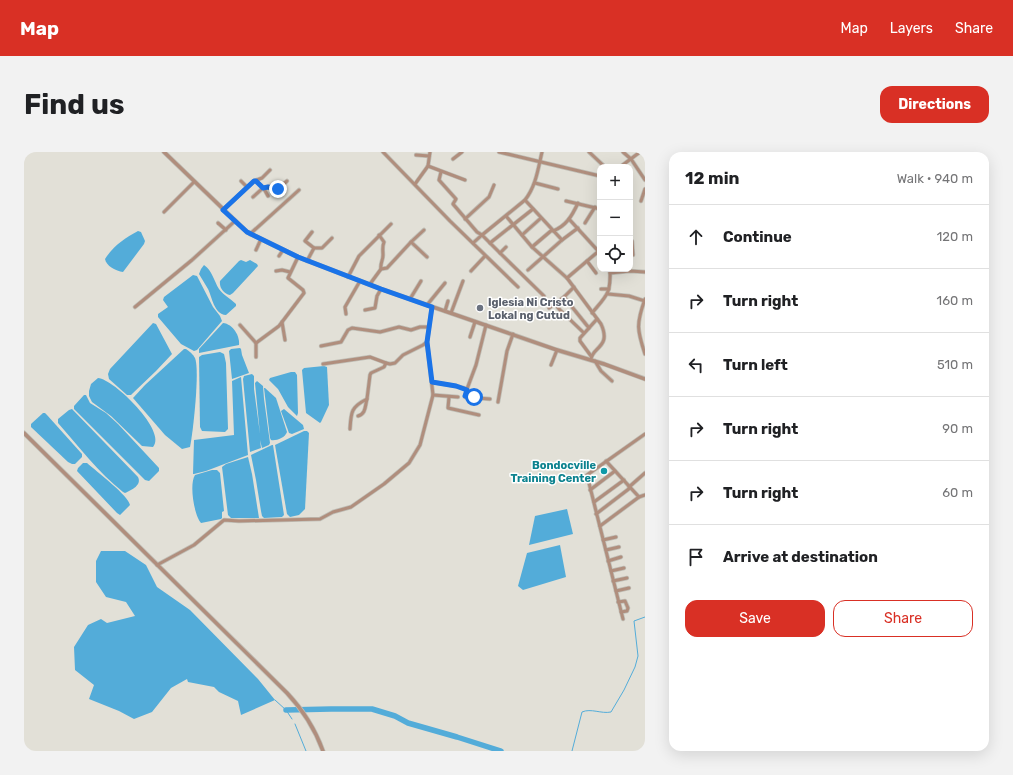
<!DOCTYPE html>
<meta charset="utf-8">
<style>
body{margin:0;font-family:Rubik,sans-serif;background:#f2f2f2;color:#202124}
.controls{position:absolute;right:12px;top:12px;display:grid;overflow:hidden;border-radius:8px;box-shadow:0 4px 16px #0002}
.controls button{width:36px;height:36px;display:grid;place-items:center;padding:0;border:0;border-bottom:1px solid #e0e0e0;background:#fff;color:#202124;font:20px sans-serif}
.stop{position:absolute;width:12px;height:12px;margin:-9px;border:3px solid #1a73e8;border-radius:50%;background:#fff}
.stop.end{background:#1a73e8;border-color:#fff;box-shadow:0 1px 4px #0008}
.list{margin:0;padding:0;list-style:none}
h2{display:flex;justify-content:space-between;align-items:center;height:52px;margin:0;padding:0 16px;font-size:17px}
h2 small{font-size:13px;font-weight:400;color:#757577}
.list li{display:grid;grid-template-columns:26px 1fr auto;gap:12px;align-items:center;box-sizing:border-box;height:64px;padding:0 16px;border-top:1px solid #e0e0e0}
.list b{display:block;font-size:15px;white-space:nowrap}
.list em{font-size:13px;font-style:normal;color:#757577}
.actions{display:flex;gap:8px;padding:12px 16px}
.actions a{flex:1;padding:9px 0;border:1px solid #d93025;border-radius:12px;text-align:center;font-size:14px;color:#d93025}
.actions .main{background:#d93025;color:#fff}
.icon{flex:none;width:22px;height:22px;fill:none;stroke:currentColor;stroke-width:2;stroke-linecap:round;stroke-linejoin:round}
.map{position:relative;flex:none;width:621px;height:599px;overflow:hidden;border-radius:12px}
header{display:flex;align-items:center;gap:24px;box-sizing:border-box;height:56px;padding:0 20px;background:#d93025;color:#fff}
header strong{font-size:19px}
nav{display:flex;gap:22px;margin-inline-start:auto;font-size:14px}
.intro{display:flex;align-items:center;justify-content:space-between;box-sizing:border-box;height:96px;padding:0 24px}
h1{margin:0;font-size:28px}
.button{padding:10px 18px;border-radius:12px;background:#d93025;color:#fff;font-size:14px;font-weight:700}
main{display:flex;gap:24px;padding:0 24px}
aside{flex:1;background:#fff;border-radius:12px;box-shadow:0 4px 16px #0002}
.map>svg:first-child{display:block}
</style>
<header>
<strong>Map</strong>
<nav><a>Map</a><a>Layers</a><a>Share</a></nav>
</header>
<div class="intro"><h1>Find us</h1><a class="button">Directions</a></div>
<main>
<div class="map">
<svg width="621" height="599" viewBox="0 0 621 599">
<rect width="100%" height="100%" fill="#e2e0d7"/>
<g fill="#53acd9">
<path d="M114,79L117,80L121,89L120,92L99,120C92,119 82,114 81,107C89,94 101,86 114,79Z"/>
<path d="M217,108L222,110L226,108L233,112L234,114L209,141L206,143C200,142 195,136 196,129L215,109Z"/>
<path d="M180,113C188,118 190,129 195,137C199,143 206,146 212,152V154L202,163C190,162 188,145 184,137C181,132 178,127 175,122L177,117Z"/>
<path d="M169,123L173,124L189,155L196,164L198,169L173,198L170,199L157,192L134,165V162L144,155L139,148L140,145Z"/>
<path d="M129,171L132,172L148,202L132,219L109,241L107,243H103L85,227L84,222L86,217Z"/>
<path d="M199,171C209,172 216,184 215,193L175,201V197Z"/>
<path d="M216,196L217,197L218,203L225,221L208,227L205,199L207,197Z"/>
<path d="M160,197H162C165,199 169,202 171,206C176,218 169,281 166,295L158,297L141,283L109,246L121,233Z"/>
<path d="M196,200L200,202L202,211L204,277L201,280L178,279L176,275L175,205L178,203Z"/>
<path d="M300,214L303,215L305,253L297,270L296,271L282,261L278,218L280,216Z"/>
<path d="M267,220H271L273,223L274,261L273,264L264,255L254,237L245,228L246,226Z"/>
<path d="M228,222L230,224V237L236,282L231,231L233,229L239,234L240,247L246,291L245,293L238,296L236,288L237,296L226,300L219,227L220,224Z"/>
<path d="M217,225L224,303L182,319L170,322H169L170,288L210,283L208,229Z"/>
<path d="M74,226C90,227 144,280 129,295L118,294L87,264L68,250L65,244V239L67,232Z"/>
<path d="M240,236H241L252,246L263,280C261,286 252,289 247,288L246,286Z"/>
<path d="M60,243H62L66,251L82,261L94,272L135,316V319L125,329L121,328L50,257V254Z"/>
<path d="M48,257L114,325C118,333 108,338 101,341L99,340C74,320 55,295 34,271V267L45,258Z"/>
<path d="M260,257L279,273L280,277L268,282L265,281L257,259Z"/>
<path d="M19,261H21L23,263L58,302V305L51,312H48L44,310L7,275V272Z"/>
<path d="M280,279H283L285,281L281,357L275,363L266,365L263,362L251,293Z"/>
<path d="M248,293H249L260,363L258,365L240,366L238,364L237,359L232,328L227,303Z"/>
<path d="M224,305L228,322L235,366H207L204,363L198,315L202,312Z"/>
<path d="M59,311H63C72,319 105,344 106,353L96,363L93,361L53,319L54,316Z"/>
<path d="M188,318H193L196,321L200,359L198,360V366L197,367L177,371C170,363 165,332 171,323Z"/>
<path d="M543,357L549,382L505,393L511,364Z"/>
<path d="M536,393L542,425L499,438L494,434L503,401Z"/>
<path d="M77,399H101L122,413L133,435L166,458L234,527L251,548L217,563L214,549L195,540L190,535L164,530L163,527L147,536L128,560L110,567L95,559L65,547L70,533L51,518L50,495L64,473L77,467L83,471L111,464L102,450L82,445L72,430V409Z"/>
</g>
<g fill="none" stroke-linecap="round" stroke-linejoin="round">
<g stroke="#53acd9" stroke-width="1">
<path d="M251,548L262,558L268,567"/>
<path d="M271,572L282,599"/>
<path d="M548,599L558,560C567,556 577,562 587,560L600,538L611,515L614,504L610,469L621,465"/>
</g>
<path stroke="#53acd9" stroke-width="5.5" d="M262,558L307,557H348L371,564L384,571L433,585L477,599"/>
<g stroke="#bfbeb6" stroke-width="4.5">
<g id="minor">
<path d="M359,0L426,69L494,135"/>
<path d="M475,0L576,24"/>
<path d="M565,0L581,15"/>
<path d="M599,0L607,7L621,28"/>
<path d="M392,3L405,4"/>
<path d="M429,7L438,0"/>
<path d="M404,14L441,28"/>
<path d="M596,15L616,0"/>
<path d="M417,20L415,28L432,47L429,52L453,80L458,83L449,91"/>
<path d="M217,29L223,35"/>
<path d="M230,29C237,31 241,38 244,44"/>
<path d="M511,31L534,37"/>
<path d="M391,32L404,14L406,0"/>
<path d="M229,45L239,36L244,35L255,36L263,29"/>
<path d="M501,48L538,88L504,118"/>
<path d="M542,49L576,57"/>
<path d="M617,49L621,37"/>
<path d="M199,58L230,29L238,26L246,18"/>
<path d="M140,60L170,30"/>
<path d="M482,64L508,95L543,126L577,172C588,196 567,195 567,208"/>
<path d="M441,67L465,45L470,33"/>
<path d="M545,67L576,101"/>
<path d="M194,71L202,78"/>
<path d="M561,71L571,55"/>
<path d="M529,79C542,74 548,64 554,51"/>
<path d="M226,82L275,38"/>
<path d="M498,83L517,66"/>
<path d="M606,87L608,89L609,103"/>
<path d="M538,88L554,76"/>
<path d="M387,90L400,78"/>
<path d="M466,91L509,57"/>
<path d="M482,95L476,101L458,83L501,48C512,34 514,17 518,0"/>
<path d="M508,95L528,78"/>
<path d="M290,96H298L308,86"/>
<path d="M232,98L237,87"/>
<path d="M476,101L520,144"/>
<path d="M255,104L259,98"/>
<path d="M283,109L290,96L281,89L288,80"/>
<path d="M563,109L572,121"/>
<path d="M357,117L363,116L387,90L403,105"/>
<path d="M252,119L258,118L266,120"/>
<path d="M447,119L461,104"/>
<path d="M586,121L606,119L621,120"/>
<path d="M324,125L335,104L367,72"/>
<path d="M543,126L576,98"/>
<path d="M346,132L357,117C356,111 359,109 359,103C359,98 358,95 360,90L355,83"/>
<path d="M577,137H585"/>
<path d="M584,142L605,144L621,149"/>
<path d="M540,145L565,176"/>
<path d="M386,147L397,129"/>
<path d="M621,147C612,172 613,178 621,202"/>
<path d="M531,152L536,158L560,181"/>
<path d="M403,153L421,131"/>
<path d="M111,155L168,108L211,69"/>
<path d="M525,156L540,145L550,135"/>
<path d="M341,158L351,156L353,144L357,137"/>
<path d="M421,159L424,149"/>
<path d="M427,161L439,129"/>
<path d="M568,161C583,143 587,142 586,117"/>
<path d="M322,162L321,155L336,129"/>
<path d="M258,170L261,188"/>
<path d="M216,173L232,191L255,174L280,141L279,138L264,126L274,105"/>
<path d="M446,185L451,170"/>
<path d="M232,191V205"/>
<path d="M297,194L317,190L324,178L328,176L356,180L375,175L387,178L396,175H405L408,155"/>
<path d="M567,204L556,189V186L573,167"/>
<path d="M571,209L577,219L588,229"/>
<path d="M362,211L366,212L371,211L379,203L399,193L403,190"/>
<path d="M299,212L346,205L362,211L360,215L347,221L346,223L343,247C327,255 327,260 326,277"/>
<path d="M527,213L533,198"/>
<path d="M408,230L432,234L443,237L452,213L462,173"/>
<path d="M443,237L441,245L466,247"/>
<path d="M409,243L434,245"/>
<path d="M425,245L424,256L455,263"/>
<path d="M474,250L483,199L489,182"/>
<path d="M334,264C342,262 341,254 343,247"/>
<path d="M582,309L615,345"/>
<path d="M605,335L621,321"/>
<path d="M566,338L591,319"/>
<path d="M570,350L600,328"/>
<path d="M572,362L606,336"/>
<path d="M576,374L615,345L621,343"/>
<path d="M579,388L592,385"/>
<path d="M582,398L595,395"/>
<path d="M584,409L597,405"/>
<path d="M133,413L170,393L200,368L215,369L296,367L309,360L327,355L360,332L385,311L396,293L409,243L403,190L405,175"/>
<path d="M587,419L600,416"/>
<path d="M589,429L603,426"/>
<path d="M592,439L605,436"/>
<path d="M594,450L601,449L604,456L603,459L597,460"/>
<path d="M599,467L563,323L621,282"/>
</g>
</g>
<g stroke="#bfbeb6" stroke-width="5">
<g id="tertiary">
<path d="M140,0L223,80L274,105L357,137L533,198L580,212L621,227"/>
<path d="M0,281L263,541C279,558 291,577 299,599"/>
</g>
</g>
<use href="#minor" stroke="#b08e7d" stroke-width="3"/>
<use href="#tertiary" stroke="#b08e7d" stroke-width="3.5"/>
</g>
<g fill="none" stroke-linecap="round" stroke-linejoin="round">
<path stroke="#1a73e8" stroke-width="5" d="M254,37L244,35L239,36L232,29H230L199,58L223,80L274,105L357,137L408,155L403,190L408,230L432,234L443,238L441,244L450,245"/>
</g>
<circle fill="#6b7280" stroke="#fff" stroke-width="1.5" cx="456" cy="156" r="4"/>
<circle fill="#0f9aa8" stroke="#fff" stroke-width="1.5" cx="580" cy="319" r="4"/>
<g text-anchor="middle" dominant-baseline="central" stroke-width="3" stroke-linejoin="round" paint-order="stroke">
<g font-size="11" font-weight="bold" fill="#5b616d" stroke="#fff" text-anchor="start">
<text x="464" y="150">Iglesia Ni Cristo<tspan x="464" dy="13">Lokal ng Cutud</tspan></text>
</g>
<g font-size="11" font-weight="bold" fill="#0d838f" stroke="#fff" text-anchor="end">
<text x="572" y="313">Bondocville<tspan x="572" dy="13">Training Center</tspan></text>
</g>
</g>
</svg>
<div class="controls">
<button>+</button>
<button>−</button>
<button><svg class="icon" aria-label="locate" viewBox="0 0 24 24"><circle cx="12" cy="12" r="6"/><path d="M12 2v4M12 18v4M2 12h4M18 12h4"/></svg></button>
</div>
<div class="stop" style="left:450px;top:245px"></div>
<div class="stop end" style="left:254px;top:37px"></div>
</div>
<aside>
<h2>12 min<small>Walk · 940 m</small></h2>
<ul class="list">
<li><svg class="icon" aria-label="ahead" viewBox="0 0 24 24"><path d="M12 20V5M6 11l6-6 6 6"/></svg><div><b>Continue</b></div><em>120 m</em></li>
<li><svg class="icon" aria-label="right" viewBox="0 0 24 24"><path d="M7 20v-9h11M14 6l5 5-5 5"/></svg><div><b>Turn right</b></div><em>160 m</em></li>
<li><svg class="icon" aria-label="left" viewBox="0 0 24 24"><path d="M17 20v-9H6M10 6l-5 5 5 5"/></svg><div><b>Turn left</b></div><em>510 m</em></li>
<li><svg class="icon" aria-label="right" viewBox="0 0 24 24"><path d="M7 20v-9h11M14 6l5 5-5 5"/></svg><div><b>Turn right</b></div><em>90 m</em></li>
<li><svg class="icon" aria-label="right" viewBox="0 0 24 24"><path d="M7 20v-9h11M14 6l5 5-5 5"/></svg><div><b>Turn right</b></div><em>60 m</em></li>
<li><svg class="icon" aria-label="arrive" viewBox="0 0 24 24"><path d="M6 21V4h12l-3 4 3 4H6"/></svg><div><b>Arrive at destination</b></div></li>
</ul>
<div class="actions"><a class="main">Save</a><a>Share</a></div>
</aside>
</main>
